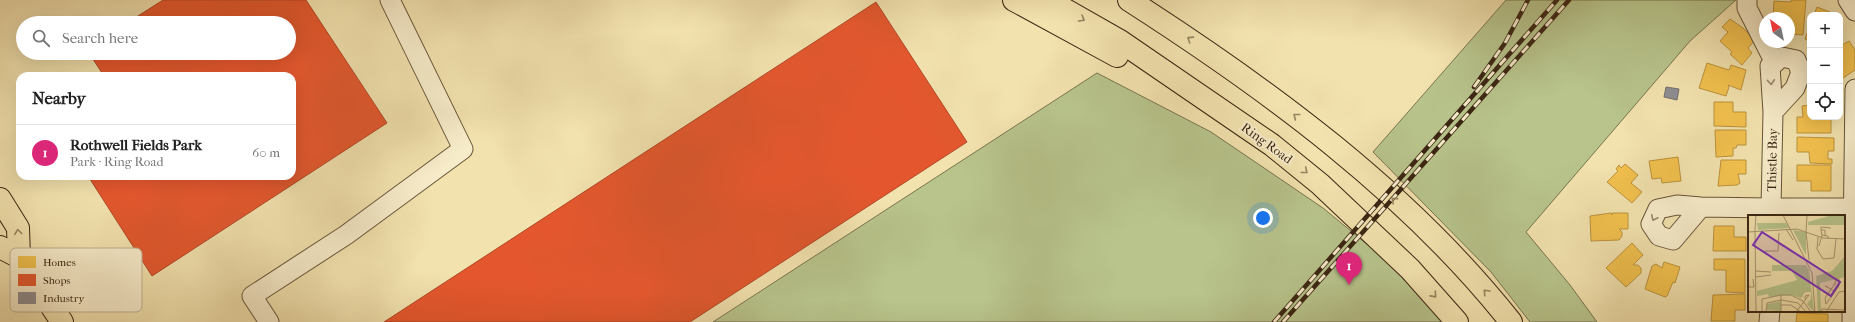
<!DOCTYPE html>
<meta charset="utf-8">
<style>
body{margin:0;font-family:"IM FELL French Canon",serif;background:#f2f2f2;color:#222}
.controls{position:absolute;right:12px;top:12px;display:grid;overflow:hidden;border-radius:8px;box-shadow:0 4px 16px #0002}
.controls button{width:36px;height:36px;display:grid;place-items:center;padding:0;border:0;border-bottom:1px solid #e0e0e0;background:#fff;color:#222;font:20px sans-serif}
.compass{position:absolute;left:1759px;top:12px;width:36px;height:36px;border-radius:50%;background:#fff;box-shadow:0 4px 16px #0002;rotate:327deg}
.you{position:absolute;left:1263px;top:218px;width:14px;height:14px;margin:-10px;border:3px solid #fff;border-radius:50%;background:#1a73e8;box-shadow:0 0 0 6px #1a73e833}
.badge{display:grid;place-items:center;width:26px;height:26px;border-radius:50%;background:#db2777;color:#fff;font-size:13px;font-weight:700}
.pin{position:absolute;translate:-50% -33px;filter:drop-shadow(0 1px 2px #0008)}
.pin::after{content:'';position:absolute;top:21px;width:14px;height:12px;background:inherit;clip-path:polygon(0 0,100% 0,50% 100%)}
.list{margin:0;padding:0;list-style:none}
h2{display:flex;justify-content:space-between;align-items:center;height:52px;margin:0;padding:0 16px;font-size:17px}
h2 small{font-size:13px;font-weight:400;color:#767676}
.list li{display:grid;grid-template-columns:26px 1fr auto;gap:12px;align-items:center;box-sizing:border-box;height:56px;padding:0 16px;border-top:1px solid #e0e0e0}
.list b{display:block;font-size:15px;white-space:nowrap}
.list p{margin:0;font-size:13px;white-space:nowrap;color:#767676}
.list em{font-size:13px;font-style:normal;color:#767676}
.icon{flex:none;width:22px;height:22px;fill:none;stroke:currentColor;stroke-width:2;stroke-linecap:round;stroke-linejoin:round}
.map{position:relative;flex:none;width:1855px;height:322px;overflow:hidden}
.search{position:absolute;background:#fff;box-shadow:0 4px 16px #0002;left:16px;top:16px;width:280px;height:44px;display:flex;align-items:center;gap:10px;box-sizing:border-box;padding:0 14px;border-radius:22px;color:#767676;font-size:15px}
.panel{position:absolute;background:#fff;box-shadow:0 4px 16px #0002;left:16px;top:72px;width:280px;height:108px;border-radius:12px}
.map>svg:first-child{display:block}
</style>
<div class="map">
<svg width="1855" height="322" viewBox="0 0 1855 322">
<rect width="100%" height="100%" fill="#f2e2ae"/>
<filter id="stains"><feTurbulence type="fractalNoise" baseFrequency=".005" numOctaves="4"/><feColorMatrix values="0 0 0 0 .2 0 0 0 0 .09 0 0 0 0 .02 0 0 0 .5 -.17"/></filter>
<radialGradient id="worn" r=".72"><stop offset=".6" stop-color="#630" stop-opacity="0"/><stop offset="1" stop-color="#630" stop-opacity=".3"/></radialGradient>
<g fill="#b8c48c" stroke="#79744f">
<path d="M1506,0H1736L1690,41L1526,232L1570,285L1597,322H1530L1491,272L1373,152Z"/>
<path d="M1097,73L1211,132L1323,208L1402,273L1442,322H713Z"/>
</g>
<g fill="#f2c14e" stroke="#bb923c">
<path d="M1791,0H1806L1803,35L1789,34V18H1773L1774,1L1791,2Z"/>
<path d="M1817,7L1835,14L1837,15H1814Z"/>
<path d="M1730,19L1743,28L1755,40L1748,48L1752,53L1742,65L1730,54L1732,52L1720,41L1728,32L1722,27Z"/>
<path d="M1810,25V41L1805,39Z"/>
<path d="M1849,41L1855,50V70L1840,80V46Z"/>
<path d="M1707,63L1729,70L1731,65L1746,70L1741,90L1728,85L1729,87L1726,96L1699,88Z"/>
<path d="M1714,102H1733V112H1746V127L1714,126Z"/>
<path d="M1810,105V117H1831V133H1797V117H1803L1802,106Z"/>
<path d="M1715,130H1746V145H1737L1736,148H1733V156L1716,157Z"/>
<path d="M1797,137L1834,138V151H1828V159H1832V164L1810,163L1809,152H1797Z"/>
<path d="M1678,157L1681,181L1662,183L1661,178L1652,179L1649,161Z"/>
<path d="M1721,160H1746V174H1738L1740,183L1737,185L1718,186Z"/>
<path d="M1625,164L1638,175L1631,183L1642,192L1632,203L1607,182L1618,171L1616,169L1619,165L1621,168Z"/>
<path d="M1797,165H1831V191H1811V181H1797Z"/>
<path d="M1611,213L1612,215V213H1628V229H1619L1622,232V236L1619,240L1591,241L1590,216Z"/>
<path d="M1714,226H1734V237H1746V251H1713Z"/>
<path d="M1632,243L1643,255L1633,265H1638L1641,268V273L1626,287L1606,268Z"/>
<path d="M1714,259H1745V293L1726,292V270H1714Z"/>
<path d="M1664,262L1680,267L1675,283L1673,282L1667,296L1665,297L1645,289L1652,266L1656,264L1662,268Z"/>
<path d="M1745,294V310H1735V321H1711L1713,295Z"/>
<path d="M1797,313L1828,314V322H1796Z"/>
</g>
<g fill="#e4572e" stroke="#b14826">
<path d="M163,0H306L387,123L152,276L88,176H292V76H104L89,53H289V23H127Z"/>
<path d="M876,2L967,142L690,322H384Z"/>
</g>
<path fill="#8d8d92" stroke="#746e6c" d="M1666,87L1679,89L1677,100L1664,97Z"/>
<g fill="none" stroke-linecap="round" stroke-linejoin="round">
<g stroke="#685439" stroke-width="21">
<g id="minor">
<path d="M1747,0V8L1775,63"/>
<path d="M1848,0L1855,11"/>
<path d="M1701,207L1673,240L1659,236L1651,224L1658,209L1677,205L1701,207L1771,208L1773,112L1770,66L1782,57L1796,60L1801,72L1795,88L1773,112"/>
<path d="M1771,216V208H1855"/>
<path d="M269,322L252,296L346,235L463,149L390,0"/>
<path d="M1769,322L1770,311"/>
<path d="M1852,322L1855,89"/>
</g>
</g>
<g stroke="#3a2512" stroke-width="24">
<g id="major">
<path d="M0,199L18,228L19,257L62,322"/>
<path d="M0,247L19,257"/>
</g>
</g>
<g stroke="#3a2512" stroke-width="24">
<g id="highway">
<path d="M1014,0L1117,56"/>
<path d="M1048,0L1120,41L1272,145L1320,184L1410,269L1457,322"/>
<path d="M1129,0C1269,90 1407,191 1511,322"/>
</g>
</g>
<use href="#minor" stroke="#f7ecca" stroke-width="19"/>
<use href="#major" stroke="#f2e2ae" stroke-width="22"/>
<use href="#highway" stroke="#f2e2ae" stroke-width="22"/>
<g stroke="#3a2512" stroke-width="4.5">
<g id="rail">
<path d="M1474,87L1505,43L1528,0"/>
<path d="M1274,322L1557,0"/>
<path d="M1283,322L1569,0"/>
</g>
</g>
<use href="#rail" stroke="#f7ecca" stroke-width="3" stroke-dasharray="9" stroke-linecap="butt"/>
</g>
<defs><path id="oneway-chevron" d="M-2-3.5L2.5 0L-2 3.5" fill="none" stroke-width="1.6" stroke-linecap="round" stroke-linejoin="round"/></defs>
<g stroke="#968460">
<use href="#oneway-chevron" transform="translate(1082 19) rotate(30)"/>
<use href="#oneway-chevron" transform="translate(1190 39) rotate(-147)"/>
<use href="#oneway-chevron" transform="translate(1296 116) rotate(-141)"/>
<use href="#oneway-chevron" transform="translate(1305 171) rotate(39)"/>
<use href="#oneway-chevron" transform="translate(1394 200) rotate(-138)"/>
<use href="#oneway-chevron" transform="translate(18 232) rotate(-98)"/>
<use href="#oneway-chevron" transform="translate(1486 292) rotate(-133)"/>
<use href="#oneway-chevron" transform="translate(1434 295) rotate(48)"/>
</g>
<g stroke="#98886e">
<use href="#oneway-chevron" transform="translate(1771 82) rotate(86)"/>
<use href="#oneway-chevron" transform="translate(1654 218) rotate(116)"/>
</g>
<g text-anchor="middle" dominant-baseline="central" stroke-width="4" stroke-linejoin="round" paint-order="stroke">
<g font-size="13" fill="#3a2512" stroke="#f7ecca">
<text transform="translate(1267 143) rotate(36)">Ring Road</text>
<text transform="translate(1772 160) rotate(-89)">Thistle Bay</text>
</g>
</g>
<g transform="translate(1748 215)">
<rect width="97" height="97" fill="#f2e2ae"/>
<path d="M84,0H97V10H60V7ZM9,8H38L41,13L10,15ZM45,15L58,17V40ZM97,41V62L72,68L73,97H70L68,61L84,56ZM24,50H58L61,55L66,97L59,89L63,84V77H57L53,83L44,80L21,82L20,79L9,81V76L49,65L44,56H24ZM33,86V96L19,95V89Z" fill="#b8c48c"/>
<path fill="none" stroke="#a89670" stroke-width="1" d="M35,0L64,58L67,97M38,14L45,25M7,15L8,0M7,15L8,97M73,15V12L83,13M0,17L49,14L75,23L97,24M58,17L59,0M58,17L61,45M74,20L73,15H77V21M70,22L69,34L75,44L86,43L88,24M71,31L74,20L80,21V24M17,38V36H30L31,18M8,56L23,57M8,62L23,60M0,65L1,72H6L5,64M80,72L77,71L83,74L88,68L85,70M78,89L91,71V64H88L87,68M78,89L77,83L83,74L87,77M33,90H43L53,97M14,97V84L33,80M18,97L19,88L33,85L50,88L58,97M33,97V80H43L55,86L63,97M48,97L61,80L57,81V84M73,97L74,94L97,95M78,97L91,77L97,76"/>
<path fill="#7b2cbf" fill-opacity="0.15" stroke="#7b2cbf" stroke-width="2" d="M14,17L92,67L83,81L5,30Z"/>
<rect width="97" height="97" fill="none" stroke="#3a2512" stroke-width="2"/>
</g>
<rect x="10" y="248" width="132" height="64" rx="6" fill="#f7ecca" stroke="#beb093" stroke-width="1"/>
<rect x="18" y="256" width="18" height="12" fill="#f2c14e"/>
<rect x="18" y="274" width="18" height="12" fill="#e4572e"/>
<rect x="18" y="292" width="18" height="12" fill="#8d8d92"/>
<g font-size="11" fill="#3a2512">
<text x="43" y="266">Homes</text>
<text x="43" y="284">Shops</text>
<text x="43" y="302">Industry</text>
</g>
<rect width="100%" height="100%" filter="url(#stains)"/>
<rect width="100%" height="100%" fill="url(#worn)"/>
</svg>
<div class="controls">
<button>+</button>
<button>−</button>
<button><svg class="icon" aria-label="locate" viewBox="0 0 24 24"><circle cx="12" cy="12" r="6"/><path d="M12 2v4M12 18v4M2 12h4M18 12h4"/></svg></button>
</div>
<svg class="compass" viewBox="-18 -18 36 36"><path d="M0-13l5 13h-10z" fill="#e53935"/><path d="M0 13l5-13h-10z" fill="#767676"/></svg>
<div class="you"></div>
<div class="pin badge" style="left:1349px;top:285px">1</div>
<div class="search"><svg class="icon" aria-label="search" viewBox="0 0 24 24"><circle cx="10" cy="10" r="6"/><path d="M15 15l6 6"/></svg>Search here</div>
<section class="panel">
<h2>Nearby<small></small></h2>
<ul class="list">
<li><span class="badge">1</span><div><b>Rothwell Fields Park</b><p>Park · Ring Road</p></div><em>60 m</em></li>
</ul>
</section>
</div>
